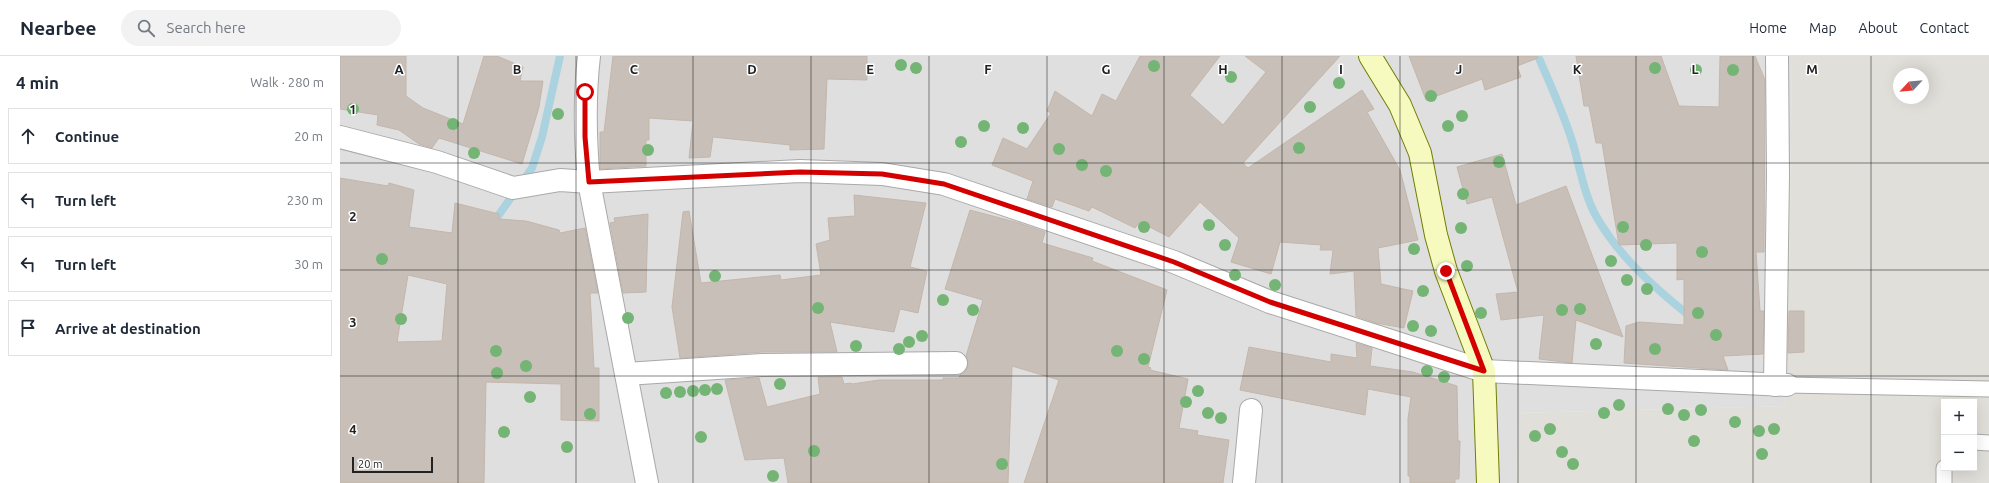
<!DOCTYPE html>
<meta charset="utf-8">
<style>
body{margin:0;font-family:Ubuntu,sans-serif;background:#f2f2f3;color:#1f2937}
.controls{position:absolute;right:12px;bottom:12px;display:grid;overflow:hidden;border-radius:0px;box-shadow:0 4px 16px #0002}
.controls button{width:36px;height:36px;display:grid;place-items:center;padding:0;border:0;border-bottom:1px solid #e0e1e3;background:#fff;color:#1f2937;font:20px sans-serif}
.compass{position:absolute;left:1553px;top:12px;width:36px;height:36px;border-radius:50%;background:#fff;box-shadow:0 4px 16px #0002;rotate:244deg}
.scale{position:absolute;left:12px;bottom:10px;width:81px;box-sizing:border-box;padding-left:4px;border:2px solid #222;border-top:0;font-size:11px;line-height:14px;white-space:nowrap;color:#222;-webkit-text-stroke:3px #fff;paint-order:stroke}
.stop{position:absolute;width:12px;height:12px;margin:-9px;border:3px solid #d40000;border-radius:50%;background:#fff}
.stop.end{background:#d40000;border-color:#fff;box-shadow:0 1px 4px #0008}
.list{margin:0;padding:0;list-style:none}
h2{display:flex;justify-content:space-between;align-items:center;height:52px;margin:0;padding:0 16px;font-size:17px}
h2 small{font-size:13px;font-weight:400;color:#747a83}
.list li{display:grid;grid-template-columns:26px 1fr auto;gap:12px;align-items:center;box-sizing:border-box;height:56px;margin:0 8px 8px;padding:0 8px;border:1px solid #e0e1e3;border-radius:0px}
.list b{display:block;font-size:15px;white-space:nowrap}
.list em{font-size:13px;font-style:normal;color:#747a83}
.icon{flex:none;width:22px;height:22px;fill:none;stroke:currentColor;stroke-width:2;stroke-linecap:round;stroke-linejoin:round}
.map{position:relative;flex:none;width:1649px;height:427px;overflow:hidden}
header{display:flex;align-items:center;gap:24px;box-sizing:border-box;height:56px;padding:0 20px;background:#fff;border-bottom:1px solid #e0e1e3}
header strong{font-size:19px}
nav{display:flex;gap:22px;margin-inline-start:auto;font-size:14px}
.search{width:280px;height:36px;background:#f2f2f3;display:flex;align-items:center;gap:10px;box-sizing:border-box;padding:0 14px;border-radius:22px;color:#747a83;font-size:15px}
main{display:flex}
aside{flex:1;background:#fff}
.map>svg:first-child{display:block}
</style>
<header>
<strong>Nearbee</strong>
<div class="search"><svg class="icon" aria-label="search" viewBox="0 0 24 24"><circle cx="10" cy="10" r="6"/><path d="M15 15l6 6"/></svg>Search here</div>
<nav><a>Home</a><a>Map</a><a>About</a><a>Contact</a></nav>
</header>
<main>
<aside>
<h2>4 min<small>Walk · 280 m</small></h2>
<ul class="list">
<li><svg class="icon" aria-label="ahead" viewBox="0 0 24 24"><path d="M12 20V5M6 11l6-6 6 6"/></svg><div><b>Continue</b></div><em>20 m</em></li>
<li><svg class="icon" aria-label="left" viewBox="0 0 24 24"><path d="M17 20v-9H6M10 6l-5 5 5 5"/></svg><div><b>Turn left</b></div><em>230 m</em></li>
<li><svg class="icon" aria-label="left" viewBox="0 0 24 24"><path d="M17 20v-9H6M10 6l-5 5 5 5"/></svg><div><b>Turn left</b></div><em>30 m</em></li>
<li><svg class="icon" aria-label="arrive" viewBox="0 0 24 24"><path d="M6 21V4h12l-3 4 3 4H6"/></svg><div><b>Arrive at destination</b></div></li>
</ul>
</aside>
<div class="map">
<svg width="1649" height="427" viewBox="0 0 1649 427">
<rect width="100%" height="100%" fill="#f2efe9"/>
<path fill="#e0dfdf" d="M0,0H1452L1448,303L1445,350L1178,357L1176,427H0Z"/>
<path fill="#e1dfda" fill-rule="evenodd" d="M1452,0H1649V427H1176L1178,357L1445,350L1448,303ZM1559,18H1583V42H1559ZM1604,346H1634V412H1604Z"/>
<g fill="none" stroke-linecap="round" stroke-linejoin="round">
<g stroke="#aad3df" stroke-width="8">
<path d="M1198,0C1210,28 1224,58 1233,88C1240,112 1244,138 1256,160C1279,201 1316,233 1352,262"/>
<path d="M153,167L192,112L202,81L220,0"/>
</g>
</g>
<g fill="#c7bfb8" stroke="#c4b6ab" fill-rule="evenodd">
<path d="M0,0H66V40L83,52L123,68L144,0H157L183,11L180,25H203L199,51L182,108L99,82L92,92L79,88L59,74L37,69L38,59L0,53Z"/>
<path d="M273,0H527V24L487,23L484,93L450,94V89L373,81L370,101L349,102L353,65L309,62V84H306V110L260,113V76H264Z"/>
<path d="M800,0H880L850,39L883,69L926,16L905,0H1000L903,107L908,112L1022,34L1034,53L1027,56L1060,114L1078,184L1038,192L1041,228L1073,235L1064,272L1036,267L1016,260L1014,215L990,218L993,194H980L981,189L940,186L931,218L891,206L899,182L860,146L829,181L800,166L795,172L752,151L749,155L715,143L712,151L687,143L693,125L652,109L663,82L687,93L711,57L707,55L715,35L752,60L762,38L776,45Z"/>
<path d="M1069,0H1197L1198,2L1177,10L1181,21L1145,34L1142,23L1086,44Z"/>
<path d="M1236,0H1321L1339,50L1379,51L1380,0H1415L1425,24L1424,196H1416L1420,255H1424L1423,298L1383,300L1388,314L1284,307L1286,270L1299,266L1344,269V223L1337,224V187L1279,189L1262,87H1256L1249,50H1244Z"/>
<path d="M1162,98L1176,149L1226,130L1283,281L1236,264L1232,307L1199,303L1204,259L1161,264L1156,238L1178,236L1152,141L1127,148L1117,111Z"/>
<path d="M0,122L48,130L49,127L74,134L69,171L112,177L115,147L159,158V163L186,165L219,174L220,177L245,172L258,237H250L254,312H259V365L221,364V328L146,326L144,427H0ZM68,219L107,228L102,285L57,286Z"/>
<path d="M514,139L586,147L570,211L587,215L578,257L560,253L554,276L490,266L497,296H422L340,302L332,251L343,156L349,155L361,227L440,219L441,224L481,219L476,188L490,184L488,162L515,160Z"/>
<path d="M630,154L679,167L705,176L702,187L753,202L752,205L827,234L808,311L811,312L810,314L848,323L839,372L858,375L857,379L889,384L883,427H684L719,324L672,310L668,427H448L444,402L405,404L385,324L419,322L427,351L480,338L478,321H502L504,328L511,327L512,328L539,324H603V322H619L620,319L627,313L628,306L626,300L643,244L605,233Z"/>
<path d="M308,158L306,236L283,237L270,167L275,166L274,162Z"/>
<path d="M1449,255H1464V296L1448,297Z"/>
<path d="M1016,287L1032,292L1030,310L1073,316L1117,330L1118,385H1120L1119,423H1115V427H1070V420H1068V363L1071,341L1028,333L1025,359L900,334L909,291L991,306V298L1017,302Z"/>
</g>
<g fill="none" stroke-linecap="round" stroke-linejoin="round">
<g stroke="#a9a9a9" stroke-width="17">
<g id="lane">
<path d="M1447,329L1649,333"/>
<path d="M1634,386L1649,387"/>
<path d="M1604,427V412"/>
</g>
</g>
<g stroke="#a9a9a9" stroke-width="24">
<g id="street">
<path d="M249,0C244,43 245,83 249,126L307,427"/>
<path d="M0,81L97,106L173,132L220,124L249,126L460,115L542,118L604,128L834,206L930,246L1144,315L1447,329"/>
<path d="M286,318L422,309L616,307"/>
<path d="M1435,329L1438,119L1437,0"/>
<path d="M904,427L911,354"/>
</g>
</g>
<g stroke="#707d05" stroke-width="24">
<path id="secondary" d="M1030,0L1060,49L1080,97L1096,179L1106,215L1144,315L1148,427"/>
</g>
<use href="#lane" stroke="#fff" stroke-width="15"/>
<use href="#street" stroke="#fff" stroke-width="22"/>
<use href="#secondary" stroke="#f7fabf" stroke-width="22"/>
</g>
<g fill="#74b475">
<circle cx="561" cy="9" r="6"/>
<circle cx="814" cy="10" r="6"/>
<circle cx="576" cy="12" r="6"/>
<circle cx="1315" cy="12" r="6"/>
<circle cx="1356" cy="14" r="6"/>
<circle cx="1393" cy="14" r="6"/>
<circle cx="891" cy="21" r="6"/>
<circle cx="999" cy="27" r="6"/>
<circle cx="1091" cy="40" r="6"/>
<circle cx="970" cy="51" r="6"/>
<circle cx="13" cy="53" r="6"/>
<circle cx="218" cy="58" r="6"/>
<circle cx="1122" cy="60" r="6"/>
<circle cx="113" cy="68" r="6"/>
<circle cx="644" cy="70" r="6"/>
<circle cx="1108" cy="70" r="6"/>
<circle cx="683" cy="72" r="6"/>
<circle cx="621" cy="86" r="6"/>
<circle cx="959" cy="92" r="6"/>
<circle cx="719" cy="93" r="6"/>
<circle cx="308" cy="94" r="6"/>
<circle cx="134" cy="97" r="6"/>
<circle cx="1159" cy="106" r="6"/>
<circle cx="742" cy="109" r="6"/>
<circle cx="766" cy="115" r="6"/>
<circle cx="1123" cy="138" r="6"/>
<circle cx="869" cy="169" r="6"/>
<circle cx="804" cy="171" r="6"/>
<circle cx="1283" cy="171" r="6"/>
<circle cx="1121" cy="172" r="6"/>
<circle cx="885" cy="189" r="6"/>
<circle cx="1306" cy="189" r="6"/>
<circle cx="1074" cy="193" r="6"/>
<circle cx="1362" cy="196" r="6"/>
<circle cx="42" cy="203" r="6"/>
<circle cx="1271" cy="205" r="6"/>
<circle cx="1127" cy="210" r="6"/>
<circle cx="895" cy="219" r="6"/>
<circle cx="375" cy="220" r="6"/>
<circle cx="1287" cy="224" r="6"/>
<circle cx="935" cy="229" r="6"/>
<circle cx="1307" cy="233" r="6"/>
<circle cx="1083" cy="235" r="6"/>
<circle cx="603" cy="244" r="6"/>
<circle cx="478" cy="252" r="6"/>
<circle cx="1240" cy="253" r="6"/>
<circle cx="633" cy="254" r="6"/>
<circle cx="1222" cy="254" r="6"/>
<circle cx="1141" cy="257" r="6"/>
<circle cx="1358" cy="257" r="6"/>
<circle cx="288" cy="262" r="6"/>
<circle cx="61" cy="263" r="6"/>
<circle cx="1073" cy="270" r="6"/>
<circle cx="1091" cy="275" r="6"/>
<circle cx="1376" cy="279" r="6"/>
<circle cx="582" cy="280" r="6"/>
<circle cx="569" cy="286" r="6"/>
<circle cx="1256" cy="288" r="6"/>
<circle cx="516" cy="290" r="6"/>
<circle cx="559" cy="293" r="6"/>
<circle cx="1315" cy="293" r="6"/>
<circle cx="156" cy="295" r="6"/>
<circle cx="777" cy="295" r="6"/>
<circle cx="804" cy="303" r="6"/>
<circle cx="186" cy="310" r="6"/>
<circle cx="1087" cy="315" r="6"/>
<circle cx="157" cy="317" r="6"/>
<circle cx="1104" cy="321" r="6"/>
<circle cx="440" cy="328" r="6"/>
<circle cx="377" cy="333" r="6"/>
<circle cx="365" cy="334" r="6"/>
<circle cx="353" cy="335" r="6"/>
<circle cx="858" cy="335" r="6"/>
<circle cx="340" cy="336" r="6"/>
<circle cx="326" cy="337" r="6"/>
<circle cx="190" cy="341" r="6"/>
<circle cx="846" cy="346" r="6"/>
<circle cx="1279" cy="349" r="6"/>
<circle cx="1328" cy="353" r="6"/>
<circle cx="1361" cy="354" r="6"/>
<circle cx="868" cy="357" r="6"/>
<circle cx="1264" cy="357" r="6"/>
<circle cx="250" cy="358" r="6"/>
<circle cx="1344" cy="359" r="6"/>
<circle cx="881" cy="362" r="6"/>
<circle cx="1395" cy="366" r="6"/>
<circle cx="1210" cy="373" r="6"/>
<circle cx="1434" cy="373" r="6"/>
<circle cx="1419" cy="375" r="6"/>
<circle cx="164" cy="376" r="6"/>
<circle cx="1195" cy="380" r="6"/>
<circle cx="361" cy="381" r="6"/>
<circle cx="1354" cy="385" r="6"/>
<circle cx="227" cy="391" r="6"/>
<circle cx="474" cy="395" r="6"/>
<circle cx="1222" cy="396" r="6"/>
<circle cx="1422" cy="398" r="6"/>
<circle cx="662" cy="408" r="6"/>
<circle cx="1233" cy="408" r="6"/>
<circle cx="433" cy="420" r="6"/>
</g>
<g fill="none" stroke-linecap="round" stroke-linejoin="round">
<path stroke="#d40000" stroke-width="5" d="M245,36V81L249,126L460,116L542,118L604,128L834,206L930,246L1144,315L1106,215"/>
</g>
<path fill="none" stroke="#222" stroke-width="1" stroke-opacity="0.55" d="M118,0V427M236,0V427M353,0V427M471,0V427M589,0V427M707,0V427M824,0V427M942,0V427M1060,0V427M1178,0V427M1296,0V427M1413,0V427M1531,0V427M0,107H1649M0,214H1649M0,320H1649"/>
<g font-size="13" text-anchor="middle" font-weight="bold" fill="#222" stroke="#fff" stroke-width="3" stroke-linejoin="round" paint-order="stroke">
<text x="59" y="18">A</text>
<text x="177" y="18">B</text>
<text x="294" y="18">C</text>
<text x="412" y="18">D</text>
<text x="530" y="18">E</text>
<text x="648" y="18">F</text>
<text x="766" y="18">G</text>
<text x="883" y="18">H</text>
<text x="1001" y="18">I</text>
<text x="1119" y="18">J</text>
<text x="1237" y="18">K</text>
<text x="1355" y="18">L</text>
<text x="1472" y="18">M</text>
<text x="13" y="58">1</text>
<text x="13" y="165">2</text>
<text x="13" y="271">3</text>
<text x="13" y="378">4</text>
</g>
</svg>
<div class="controls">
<button>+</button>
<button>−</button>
</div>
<svg class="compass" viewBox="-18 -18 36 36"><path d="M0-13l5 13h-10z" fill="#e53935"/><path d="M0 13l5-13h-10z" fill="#747a83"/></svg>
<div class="scale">20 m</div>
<div class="stop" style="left:245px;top:36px"></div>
<div class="stop end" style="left:1106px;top:215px"></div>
</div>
</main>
